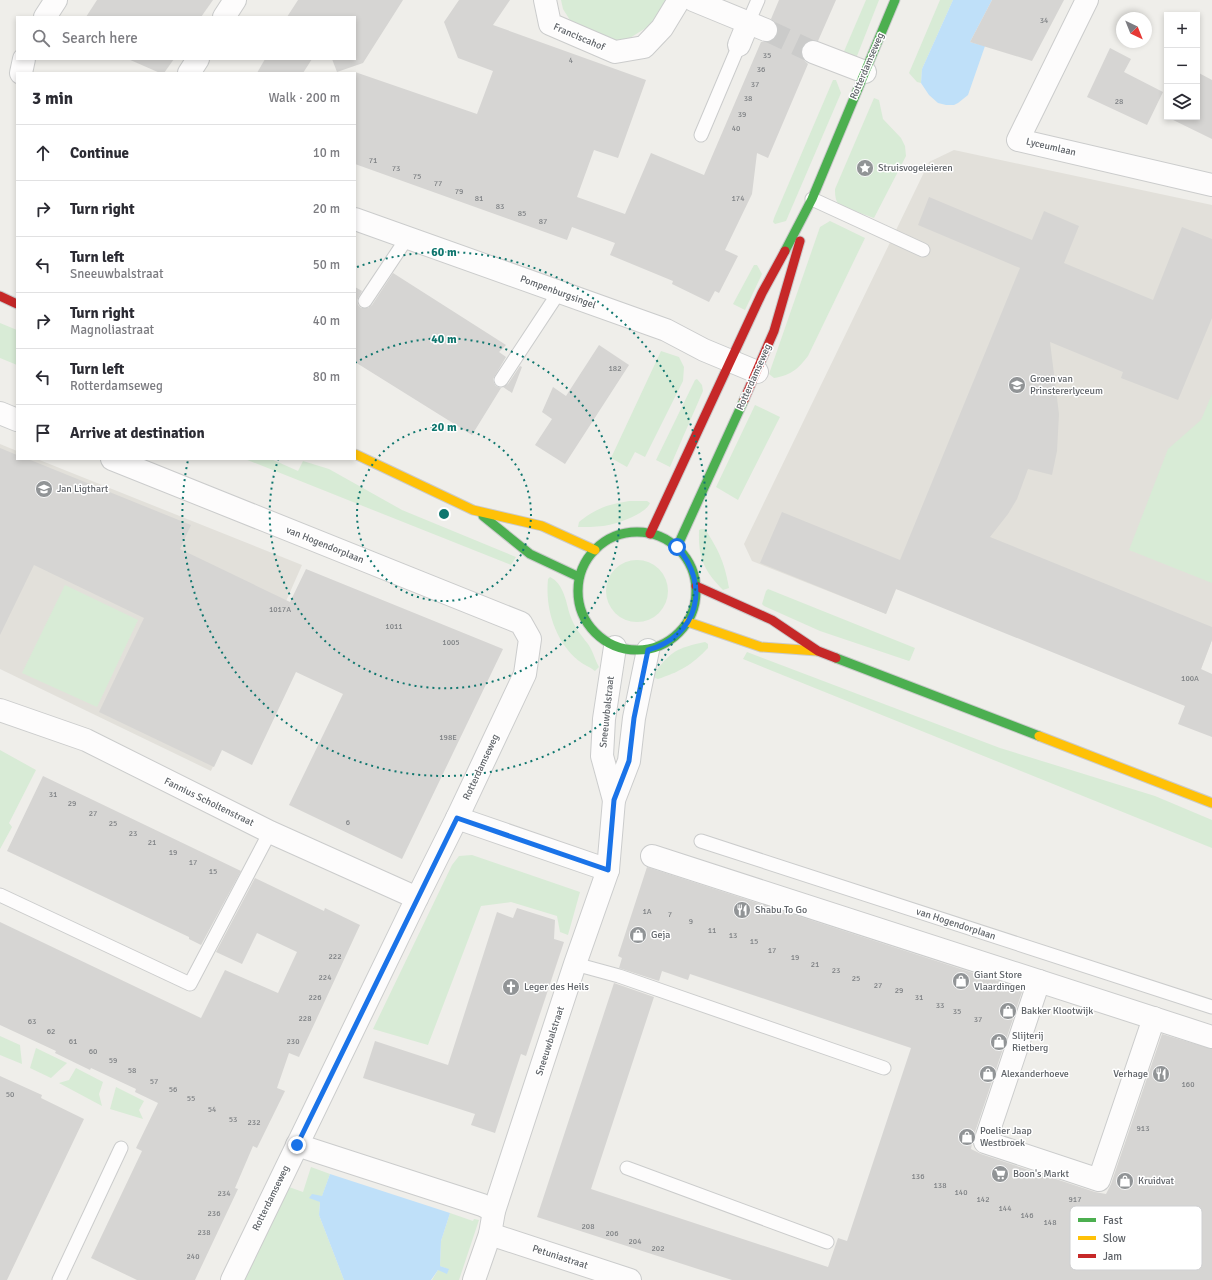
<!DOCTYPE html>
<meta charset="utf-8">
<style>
body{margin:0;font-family:Signika,sans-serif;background:#f7f7f7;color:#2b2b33}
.controls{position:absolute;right:12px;top:12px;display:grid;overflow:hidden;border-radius:0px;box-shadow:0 2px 6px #0003}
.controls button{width:36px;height:36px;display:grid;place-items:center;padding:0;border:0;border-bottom:1px solid #e1e1e2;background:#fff;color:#2b2b33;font:20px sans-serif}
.compass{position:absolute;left:1116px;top:12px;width:36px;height:36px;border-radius:50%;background:#fff;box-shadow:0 2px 6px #0003;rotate:137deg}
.stop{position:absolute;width:12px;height:12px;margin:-9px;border:3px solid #1a73e8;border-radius:50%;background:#fff}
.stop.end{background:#1a73e8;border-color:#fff;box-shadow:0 1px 4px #0008}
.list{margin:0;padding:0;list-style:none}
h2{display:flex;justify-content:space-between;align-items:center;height:52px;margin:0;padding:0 16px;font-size:17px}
h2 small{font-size:13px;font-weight:400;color:#7c7c81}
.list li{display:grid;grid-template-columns:26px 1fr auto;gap:12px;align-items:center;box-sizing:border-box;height:56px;padding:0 16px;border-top:1px solid #e1e1e2}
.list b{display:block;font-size:15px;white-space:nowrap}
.list p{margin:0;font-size:13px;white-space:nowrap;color:#7c7c81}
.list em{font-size:13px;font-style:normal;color:#7c7c81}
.icon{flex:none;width:22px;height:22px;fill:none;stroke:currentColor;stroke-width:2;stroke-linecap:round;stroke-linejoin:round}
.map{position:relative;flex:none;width:1212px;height:1280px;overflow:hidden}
.search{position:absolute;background:#fff;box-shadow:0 2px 6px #0003;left:16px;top:16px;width:340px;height:44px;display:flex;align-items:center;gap:10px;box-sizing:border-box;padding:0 14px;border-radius:0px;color:#7c7c81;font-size:15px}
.panel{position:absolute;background:#fff;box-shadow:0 2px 6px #0003;left:16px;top:72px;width:340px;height:388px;border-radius:0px}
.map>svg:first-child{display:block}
</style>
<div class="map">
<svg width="1212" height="1280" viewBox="0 0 1212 1280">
<rect width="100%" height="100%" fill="#efeeea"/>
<g fill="#e2e0da">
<path d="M954,150L1212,205V640L1201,669L896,589L886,614L752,561L744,544L929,162Z"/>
<path d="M0,444L17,451V459H37L302,565L211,771L0,669Z"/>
</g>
<g fill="#d8ebd6">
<path d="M561,0H672L669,5L649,26L625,41L603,39L575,28L563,9Z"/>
<path d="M866,0H879L857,56L853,59L842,56Z"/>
<path d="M940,0H953L922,69L921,83L917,82L909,73Z"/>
<path d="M833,80H836L841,93L786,221L775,224L773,222L774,218Z"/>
<path d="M874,98L879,100L883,119L901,138L905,146L906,156L874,218C866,215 842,207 837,202C835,198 835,193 835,189Z"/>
<path d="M830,221L865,238L808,356C798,369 791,375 774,378L769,374L820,227Z"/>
<path d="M754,265H757L762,274L745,310L733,304Z"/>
<path d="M0,323L17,330V365L0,358Z"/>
<path d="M661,351L679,357L684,367L683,381L645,457L635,452L627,467L611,458Z"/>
<path d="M697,379L702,385L703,391L670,467L656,460L695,380Z"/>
<path d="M1212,394V583L1129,550L1168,449L1201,420Z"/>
<path d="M755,405L780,417L738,500L716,487Z"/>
<path d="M245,459H271L298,471L303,461L329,469L402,510L516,557L511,565Z"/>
<path d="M629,501H647L650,503C646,514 615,525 603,526C595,527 586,527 578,527L579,522C597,508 606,505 629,501Z"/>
<path d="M701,529H705C719,551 724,561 729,588L723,590C704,571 698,558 699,530Z"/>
<circle cx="637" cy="591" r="31"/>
<path d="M550,577C564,584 566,602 570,615C574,627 581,635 588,644C593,651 595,660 599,667L595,671C590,667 584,665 579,661C555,642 545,608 548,579Z"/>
<path d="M65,585L138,620L97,707L22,673Z"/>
<path d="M768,589L915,648L910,660L909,661L820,631L764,606L762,604L766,591Z"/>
<path d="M705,642L708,644V648C692,665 679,672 658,679L655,678L654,674C671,650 678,648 705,642Z"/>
<path d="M747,652L1000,748L1155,796L1212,820V848L743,659Z"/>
<path d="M0,750L36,770L9,823L12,827L0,849Z"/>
<path d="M472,855L580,892L568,935L560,932L557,916L511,902L481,906L428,1045L373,1029L452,865L459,856Z"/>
<path d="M0,1036L20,1045L22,1064L0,1055Z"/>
<path d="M36,1048L67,1063L51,1078L30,1068Z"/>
<path d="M76,1068L103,1082L99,1094L102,1106L59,1083L69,1080Z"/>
<path d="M116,1087L144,1101L139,1110L143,1119L110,1109Z"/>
<path d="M311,1167L330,1174L320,1202L319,1215L344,1280H244L289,1187L303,1192Z"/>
<path d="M450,1213L473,1221L474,1219L479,1220L459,1280H432L438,1270L448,1269L440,1266L441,1241Z"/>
</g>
<g fill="#bfe0f9">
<path d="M953,0H992L970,42L985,46L968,95L958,103L954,105H946L938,103L929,95L921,83L922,69Z"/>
<path d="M330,1174L450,1213L441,1241L440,1266L449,1269L447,1274L438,1270L431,1280H344L319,1215L320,1202L309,1198L312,1194L322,1196Z"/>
</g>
<g fill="#d6d5d3">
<path d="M97,0H213L201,17H86Z"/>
<path d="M298,0H403L363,63L337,72L332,59H355V17H287Z"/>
<path d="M459,0H510L493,25L646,80L618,158L594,150L577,197L625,214L651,153L704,175L761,42H768L774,40L777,35L778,28L776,23L771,19L779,0H836L818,41L811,40L805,43L802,47L801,54L804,60L808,64L768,158L757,153L752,194L725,250L738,256L719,293L715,291L709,302L672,284L673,281L610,255L615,243L572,227L567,240L355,164V72L477,114L493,71L458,58L444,22Z"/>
<path d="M992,0H1064L1032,61L970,42Z"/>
<path d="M1110,48L1131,59L1124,72L1163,92L1147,125L1087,97Z"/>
<path d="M128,59H174L164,73H160Z"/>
<path d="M265,59H312L303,73H257Z"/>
<path d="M1197,72L1212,80V139L1167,117H1197Z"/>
<path d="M929,197L1032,240L1044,211L1079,226L1064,263L1153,300L1182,227L1212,239V318L1178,400L1121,378L1123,372L1050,342L1059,414L1057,451L1052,475L1028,469L1017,499L1008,514L990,537L1212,627V640L1201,669L1212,674V737L1178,724L1185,706L896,589L886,614L760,563L782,512L900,560L1020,268L918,225Z"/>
<path d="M393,273L506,345L499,352L506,357L493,379L494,383L496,386L501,388L472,435L355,362V287L362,291L357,300L358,305L361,308H368L372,305Z"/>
<path d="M599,345L629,365L565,464L535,445L552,419L542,412L553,387L566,396Z"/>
<path d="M520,366L522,367L512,393L503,387L508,384Z"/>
<path d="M0,448L17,455V459H28L191,525L180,549L290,602L306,569L503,649L402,859L289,805L343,694L296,672L252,765L222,750L214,767L99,712L144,618L34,565L0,635Z"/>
<path d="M43,776L241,871L201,945L189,939V937L7,851Z"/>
<path d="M647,867L1023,989L973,1138L971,1149L981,1154L1095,1192L1106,1194L1111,1184L1162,1034L1212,1049V1280H732L537,1217L614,983L654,997L591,1189L828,1267L838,1238L847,1241L911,1048L690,974L688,980L662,971L659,981L619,968L622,958L618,956Z"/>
<path d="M255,878L324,911L325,908L360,925L299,1057L289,1053L277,1088L285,1091L257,1148L253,1146L235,1188L238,1189L195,1280H137L91,1258L142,1151L136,1148L158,1103L135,1092L136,1089L91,1068L90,1070L55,1053L56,1051L0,1025V922L201,1018L225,970L278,993L297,952L257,933L242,964L216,952Z"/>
<path d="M517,908L555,920L554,939L564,942L526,1056L521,1054L495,1133L471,1125L475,1114L363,1078L375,1041L448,1065L497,912L513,918Z"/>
<path d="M0,1076L42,1095L41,1098L84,1119L7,1280H0Z"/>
</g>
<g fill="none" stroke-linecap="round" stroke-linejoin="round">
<path stroke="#cbcbca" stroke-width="22" stroke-dasharray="22 11" stroke-linecap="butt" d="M766,30L813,52"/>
<g stroke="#cbcccc" stroke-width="15">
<g id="lane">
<path d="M748,23L758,0"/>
<path d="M701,135L739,45"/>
<path d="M812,199L923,250"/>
<path d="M365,301L407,238"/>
<path d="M501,380L559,292"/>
<path d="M701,841L1212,1007"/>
<path d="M0,895L190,984L270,832"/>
<path d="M575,964L619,976L884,1068"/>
<path d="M627,1168L827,1242"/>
<path d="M59,1280L121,1148"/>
</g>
</g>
<g stroke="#cbcccc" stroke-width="24">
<g id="street">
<path d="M545,0L550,24L615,52L644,47L662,28L679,0"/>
<path d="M693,0L766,30"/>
<path d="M1087,0L1018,140L1212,185"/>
<path d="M45,17L56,0"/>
<path d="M224,17L235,0"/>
<path d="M739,45L748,23"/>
<path d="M813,52L865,72"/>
<path d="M21,73L24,59"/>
<path d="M189,73L198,59"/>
<path d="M355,219L666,330L704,350L757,372"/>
<path d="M0,413L17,420"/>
<path d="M112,459L521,623L530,639L525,674L457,818L417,898L232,1280"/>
<path d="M0,710L86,740L270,832L417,898"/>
<path d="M614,800L602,756L604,719L615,647"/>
<path d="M457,818L608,870"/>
<path d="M652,856L1212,1037"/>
<path d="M1039,981L985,1142L1099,1180L1154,1018"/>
<path d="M297,1145L482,1205L494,1211"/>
<path d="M490,1234L630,1280"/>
<path d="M474,1280L490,1234L494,1211L509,1165L575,964L608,870L614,800L629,761L634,718L648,650"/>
</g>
</g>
<g stroke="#cacacb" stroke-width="11">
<g id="fast">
<path d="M785,251L812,199L895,0"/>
<path d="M483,516L530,554L579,577"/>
<circle cx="637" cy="591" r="59"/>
<path d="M677,547L744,400"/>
<path d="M836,658L1039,736"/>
</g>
</g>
<g stroke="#cacacb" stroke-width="11">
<g id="slow">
<path d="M355,454L473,510L542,526L595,550"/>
<path d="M688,622L761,647L817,651"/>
<path d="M1039,736L1212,803"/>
</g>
</g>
<g stroke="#cacacb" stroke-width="11">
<g id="jam">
<path d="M0,296L17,304"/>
<path d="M744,400L774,331L800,241"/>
<path d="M650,534L762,293L785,251"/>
<path d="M696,586L772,620L818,651L836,658"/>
</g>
</g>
<use href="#lane" stroke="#fdfcfc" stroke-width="13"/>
<use href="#street" stroke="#fdfcfc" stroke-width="22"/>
<use href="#fast" stroke="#4caf50" stroke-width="9"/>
<use href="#slow" stroke="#ffc107" stroke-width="9"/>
<use href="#jam" stroke="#c62828" stroke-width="9"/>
</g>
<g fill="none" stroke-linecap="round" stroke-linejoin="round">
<path stroke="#1a73e8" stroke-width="5" d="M297,1145L457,818L608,870L614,800L629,761L634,718L648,650C698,636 711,585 677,547"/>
</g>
<g fill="none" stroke="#0f766e" stroke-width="2" stroke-dasharray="2 4">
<circle cx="444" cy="514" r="87"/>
<path d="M355 363A175 175 0 1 1 278 460"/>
<path d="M357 267A262 262 0 1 1 188 460"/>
</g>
<defs>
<g id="sight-disc" transform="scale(0.9)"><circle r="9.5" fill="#919496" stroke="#fff"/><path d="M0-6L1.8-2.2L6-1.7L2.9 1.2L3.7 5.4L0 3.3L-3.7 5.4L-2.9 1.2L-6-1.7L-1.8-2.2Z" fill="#fff"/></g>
<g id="school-disc" transform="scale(0.9)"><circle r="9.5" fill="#919496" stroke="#fff"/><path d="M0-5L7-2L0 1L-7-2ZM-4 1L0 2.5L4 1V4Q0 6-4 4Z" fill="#fff"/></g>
<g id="restaurant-disc" transform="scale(0.9)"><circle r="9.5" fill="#919496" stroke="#fff"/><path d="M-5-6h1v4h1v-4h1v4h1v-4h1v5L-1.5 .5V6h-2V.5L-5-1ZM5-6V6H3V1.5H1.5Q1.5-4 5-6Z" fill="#fff"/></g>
<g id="shop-disc" transform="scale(0.9)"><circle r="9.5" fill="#919496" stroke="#fff"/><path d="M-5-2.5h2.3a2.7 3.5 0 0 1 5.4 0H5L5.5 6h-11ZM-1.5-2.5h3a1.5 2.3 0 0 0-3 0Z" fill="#fff"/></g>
<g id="church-disc" transform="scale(0.9)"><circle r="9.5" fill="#919496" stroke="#fff"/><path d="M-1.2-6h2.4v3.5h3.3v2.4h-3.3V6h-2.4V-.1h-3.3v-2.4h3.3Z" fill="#fff"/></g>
<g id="supermarket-disc" transform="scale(0.9)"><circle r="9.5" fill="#919496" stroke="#fff"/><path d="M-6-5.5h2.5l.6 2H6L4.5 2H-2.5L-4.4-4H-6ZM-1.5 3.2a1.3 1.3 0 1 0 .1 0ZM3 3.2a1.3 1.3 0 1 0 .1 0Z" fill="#fff"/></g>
</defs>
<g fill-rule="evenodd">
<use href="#sight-disc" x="865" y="168"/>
<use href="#school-disc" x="1017" y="385"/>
<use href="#school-disc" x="44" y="489"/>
<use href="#restaurant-disc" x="742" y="910"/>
<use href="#shop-disc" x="638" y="935"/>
<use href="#shop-disc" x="961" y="981"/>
<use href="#church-disc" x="511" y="987"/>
<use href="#shop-disc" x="1008" y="1011"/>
<use href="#shop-disc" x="999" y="1042"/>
<use href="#shop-disc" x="988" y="1074"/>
<use href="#restaurant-disc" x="1161" y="1074"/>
<use href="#shop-disc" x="967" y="1137"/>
<use href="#supermarket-disc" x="1000" y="1174"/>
<use href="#shop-disc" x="1125" y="1181"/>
</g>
<g text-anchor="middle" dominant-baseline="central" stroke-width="3" stroke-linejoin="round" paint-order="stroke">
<g font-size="8" fill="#7e8184">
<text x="1044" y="20">34</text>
<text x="767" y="55">35</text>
<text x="571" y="60">4</text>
<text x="761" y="69">36</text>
<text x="755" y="84">37</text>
<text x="748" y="98">38</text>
<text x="1119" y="101">28</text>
<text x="742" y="114">39</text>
<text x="736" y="128">40</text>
<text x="373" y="160">71</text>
<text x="396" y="168">73</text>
<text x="417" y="176">75</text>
<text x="438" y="183">77</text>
<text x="459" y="191">79</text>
<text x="479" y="198">81</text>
<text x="738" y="198">174</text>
<text x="500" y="206">83</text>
<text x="522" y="213">85</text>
<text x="543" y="221">87</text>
<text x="615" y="368">182</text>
<text x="280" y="609">1017A</text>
<text x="394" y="626">1011</text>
<text x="451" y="642">1005</text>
<text x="1190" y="678">100A</text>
<text x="448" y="737">198E</text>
<text x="53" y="794">31</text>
<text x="72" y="803">29</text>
<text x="93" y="813">27</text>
<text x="348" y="822">6</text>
<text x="113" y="823">25</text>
<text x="133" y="833">23</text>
<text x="152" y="842">21</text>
<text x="173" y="852">19</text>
<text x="193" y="862">17</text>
<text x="213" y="871">15</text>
<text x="647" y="911">1A</text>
<text x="670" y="914">7</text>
<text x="691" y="921">9</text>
<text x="712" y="930">11</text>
<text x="733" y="935">13</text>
<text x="754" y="941">15</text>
<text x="772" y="950">17</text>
<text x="335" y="956">222</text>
<text x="795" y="957">19</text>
<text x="815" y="964">21</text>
<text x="836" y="970">23</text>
<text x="325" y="977">224</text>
<text x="856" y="978">25</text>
<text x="878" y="985">27</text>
<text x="899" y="990">29</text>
<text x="315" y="997">226</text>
<text x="919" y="997">31</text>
<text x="940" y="1005">33</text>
<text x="957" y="1011">35</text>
<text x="305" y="1018">228</text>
<text x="978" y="1019">37</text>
<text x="32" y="1021">63</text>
<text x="51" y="1031">62</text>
<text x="73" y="1041">61</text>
<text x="293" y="1041">230</text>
<text x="93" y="1051">60</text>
<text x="113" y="1060">59</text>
<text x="132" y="1070">58</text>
<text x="154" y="1081">57</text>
<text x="1188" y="1084">160</text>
<text x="173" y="1089">56</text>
<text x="10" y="1094">50</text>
<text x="191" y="1098">55</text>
<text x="212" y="1109">54</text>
<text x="233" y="1119">53</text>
<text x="254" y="1122">232</text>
<text x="1143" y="1128">913</text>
<text x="918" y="1176">136</text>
<text x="940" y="1185">138</text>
<text x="961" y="1192">140</text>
<text x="224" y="1193">234</text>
<text x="983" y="1199">142</text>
<text x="1075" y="1199">917</text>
<text x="1005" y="1208">144</text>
<text x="214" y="1213">236</text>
<text x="1027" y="1215">146</text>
<text x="1050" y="1222">148</text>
<text x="588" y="1226">208</text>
<text x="204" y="1232">238</text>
<text x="612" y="1233">206</text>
<text x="635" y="1241">204</text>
<text x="658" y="1248">202</text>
<text x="193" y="1256">240</text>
</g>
<g font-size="10" fill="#5f6368" stroke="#fff">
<text transform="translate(579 37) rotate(23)">Franciscahof</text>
<text transform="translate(867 66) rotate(-67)">Rotterdamseweg</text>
<text transform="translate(1051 147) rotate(13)">Lyceumlaan</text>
<text transform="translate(558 292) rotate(20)">Pompenburgsingel</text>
<text transform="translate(754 377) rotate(-66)">Rotterdamseweg</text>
<text transform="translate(325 545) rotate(22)">van Hogendorplaan</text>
<text transform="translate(607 712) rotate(-84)">Sneeuwbalstraat</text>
<text transform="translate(481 767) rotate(-65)">Rotterdamseweg</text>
<text transform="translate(209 802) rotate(26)">Fannius Scholtenstraat</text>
<text transform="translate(956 924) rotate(18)">van Hogendorplaan</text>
<text transform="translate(550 1041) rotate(-72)">Sneeuwbalstraat</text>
<text transform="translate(271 1198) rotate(-64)">Rotterdamseweg</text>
<text transform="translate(560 1257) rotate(18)">Petuniastraat</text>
</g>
<g font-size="10" fill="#5f6368" stroke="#fff" text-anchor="start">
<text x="878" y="168">Struisvogeleieren</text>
<text x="1030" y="379">Groen van<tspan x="1030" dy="12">Prinstererlyceum</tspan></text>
<text x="57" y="489">Jan Ligthart</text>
<text x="755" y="910">Shabu To Go</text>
<text x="651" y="935">Geja</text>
<text x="974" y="975">Giant Store<tspan x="974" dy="12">Vlaardingen</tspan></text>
<text x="524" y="987">Leger des Heils</text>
<text x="1021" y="1011">Bakker Klootwijk</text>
<text x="1012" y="1036">Slijterij<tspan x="1012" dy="12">Rietberg</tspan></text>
<text x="1001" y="1074">Alexanderhoeve</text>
<text x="1148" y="1074" text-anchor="end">Verhage</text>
<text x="980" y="1131">Poelier Jaap<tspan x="980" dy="12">Westbroek</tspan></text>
<text x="1013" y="1174">Boon's Markt</text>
<text x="1138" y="1181">Kruidvat</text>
</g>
</g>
<rect x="1070" y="1206" width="132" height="64" rx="6" fill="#fff" stroke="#cfd0d2" stroke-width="1"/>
<rect x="1078" y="1218" width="18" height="4" fill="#4caf50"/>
<rect x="1078" y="1236" width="18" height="4" fill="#ffc107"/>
<rect x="1078" y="1254" width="18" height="4" fill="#c62828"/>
<g font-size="11" fill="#5f6368">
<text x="1103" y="1224">Fast</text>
<text x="1103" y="1242">Slow</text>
<text x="1103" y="1260">Jam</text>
</g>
<circle cx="444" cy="514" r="6" fill="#0f766e" stroke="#fff" stroke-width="2"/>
<g font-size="12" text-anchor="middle" font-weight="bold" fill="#0f766e" stroke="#fff" stroke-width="3" stroke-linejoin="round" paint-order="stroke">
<text x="444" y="256">60 m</text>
<text x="444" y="343">40 m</text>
<text x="444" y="431">20 m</text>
</g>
</svg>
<div class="controls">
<button>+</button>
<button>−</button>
<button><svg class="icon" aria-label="layers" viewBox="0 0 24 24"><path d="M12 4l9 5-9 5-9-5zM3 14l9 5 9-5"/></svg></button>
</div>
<svg class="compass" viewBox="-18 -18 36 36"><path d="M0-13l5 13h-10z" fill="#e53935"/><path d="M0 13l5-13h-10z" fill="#7c7c81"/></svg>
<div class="stop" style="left:677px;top:547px"></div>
<div class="stop end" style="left:297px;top:1145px"></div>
<div class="search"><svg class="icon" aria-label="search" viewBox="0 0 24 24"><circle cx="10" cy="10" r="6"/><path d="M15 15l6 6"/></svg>Search here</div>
<section class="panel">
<h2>3 min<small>Walk · 200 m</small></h2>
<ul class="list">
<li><svg class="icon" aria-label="ahead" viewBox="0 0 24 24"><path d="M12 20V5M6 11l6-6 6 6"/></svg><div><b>Continue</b></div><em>10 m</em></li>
<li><svg class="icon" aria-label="right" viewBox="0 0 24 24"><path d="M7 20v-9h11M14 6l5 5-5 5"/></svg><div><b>Turn right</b></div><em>20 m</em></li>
<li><svg class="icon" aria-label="left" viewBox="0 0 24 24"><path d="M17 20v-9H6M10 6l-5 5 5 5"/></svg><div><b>Turn left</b><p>Sneeuwbalstraat</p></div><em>50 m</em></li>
<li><svg class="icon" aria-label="right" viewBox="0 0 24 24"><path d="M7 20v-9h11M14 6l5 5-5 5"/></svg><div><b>Turn right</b><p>Magnoliastraat</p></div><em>40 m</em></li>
<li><svg class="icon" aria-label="left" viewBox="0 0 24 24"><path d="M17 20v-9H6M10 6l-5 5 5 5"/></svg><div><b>Turn left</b><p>Rotterdamseweg</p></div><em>80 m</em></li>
<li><svg class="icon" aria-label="arrive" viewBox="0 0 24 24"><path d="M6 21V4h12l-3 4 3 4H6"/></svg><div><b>Arrive at destination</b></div></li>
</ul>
</section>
</div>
